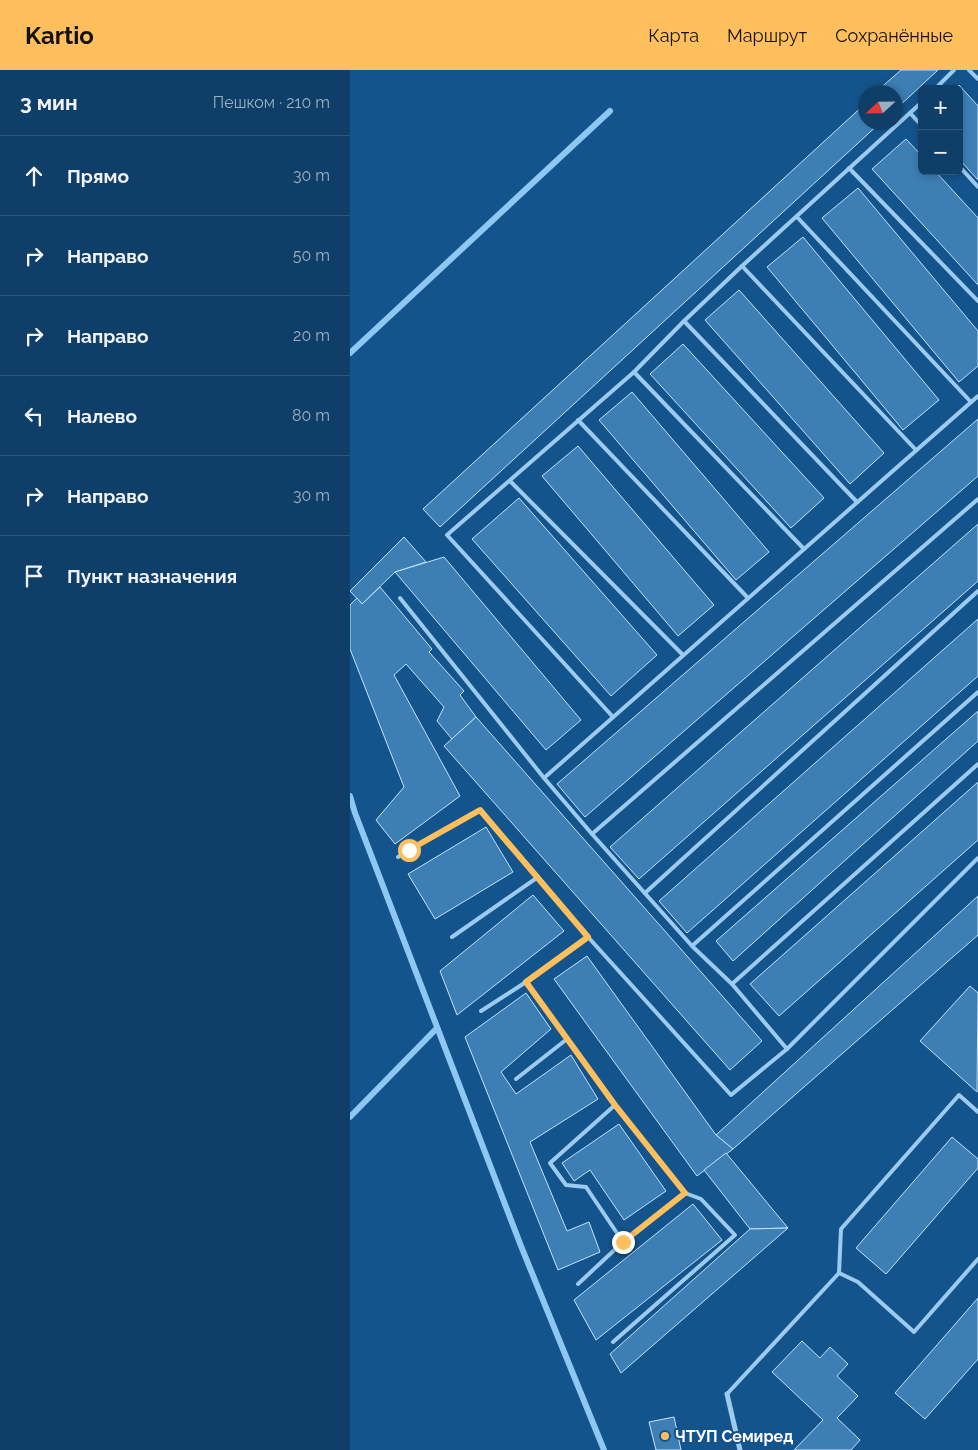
<!DOCTYPE html>
<html lang="ru">
<meta charset="utf-8">
<style>
body{margin:0;font-family:Raleway,sans-serif;background:#18466f;color:#f1f3f6}
.controls{position:absolute;right:15px;top:15px;display:grid;overflow:hidden;border-radius:8px;box-shadow:0 2px 8px #0003}
.controls button{width:45px;height:45px;display:grid;place-items:center;padding:0;border:0;border-bottom:1px solid #2f587d;background:#0f3f69;color:#f1f3f6;font:25px sans-serif}
.compass{position:absolute;left:508px;top:15px;width:45px;height:45px;border-radius:50%;background:#0f3f69;box-shadow:0 2px 8px #0003;rotate:248deg}
.stop{position:absolute;width:15px;height:15px;margin:-11px;border:4px solid #ffbf5c;border-radius:50%;background:#fff}
.stop.end{background:#ffbf5c;border-color:#fff;box-shadow:0 1px 5px #0008}
.list{margin:0;padding:0;list-style:none}
h2{display:flex;justify-content:space-between;align-items:center;height:65px;margin:0;padding:0 20px;font-size:21px}
h2 small{font-size:16px;font-weight:400;color:#9bafc0}
.list li{display:grid;grid-template-columns:32px 1fr auto;gap:15px;align-items:center;box-sizing:border-box;height:80px;padding:0 20px;border-top:1px solid #2f587d}
.list b{display:block;font-size:19px;white-space:nowrap}
.list em{font-size:16px;font-style:normal;color:#9bafc0}
.icon{flex:none;width:28px;height:28px;fill:none;stroke:currentColor;stroke-width:2;stroke-linecap:round;stroke-linejoin:round}
.map{position:relative;flex:none;width:628px;height:1380px;overflow:hidden}
header{display:flex;align-items:center;gap:30px;box-sizing:border-box;height:70px;padding:0 25px;background:#ffbf5c;color:#111}
header strong{font-size:24px}
nav{display:flex;gap:28px;margin-inline-start:auto;font-size:18px}
main{display:flex}
aside{flex:1;background:#0f3f69}
.map>svg:first-child{display:block}
</style>
<header>
<strong>Kartio</strong>
<nav><a>Карта</a><a>Маршрут</a><a>Сохранённые</a></nav>
</header>
<main>
<aside>
<h2>3 мин<small>Пешком · 210 m</small></h2>
<ul class="list">
<li><svg class="icon" aria-label="ahead" viewBox="0 0 24 24"><path d="M12 20V5M6 11l6-6 6 6"/></svg><div><b>Прямо</b></div><em>30 m</em></li>
<li><svg class="icon" aria-label="right" viewBox="0 0 24 24"><path d="M7 20v-9h11M14 6l5 5-5 5"/></svg><div><b>Направо</b></div><em>50 m</em></li>
<li><svg class="icon" aria-label="right" viewBox="0 0 24 24"><path d="M7 20v-9h11M14 6l5 5-5 5"/></svg><div><b>Направо</b></div><em>20 m</em></li>
<li><svg class="icon" aria-label="left" viewBox="0 0 24 24"><path d="M17 20v-9H6M10 6l-5 5 5 5"/></svg><div><b>Налево</b></div><em>80 m</em></li>
<li><svg class="icon" aria-label="right" viewBox="0 0 24 24"><path d="M7 20v-9h11M14 6l5 5-5 5"/></svg><div><b>Направо</b></div><em>30 m</em></li>
<li><svg class="icon" aria-label="arrive" viewBox="0 0 24 24"><path d="M6 21V4h12l-3 4 3 4H6"/></svg><div><b>Пункт назначения</b></div></li>
</ul>
</aside>
<div class="map">
<svg width="628" height="1380" viewBox="0 0 628 1380">
<rect width="100%" height="100%" fill="#14548c"/>
<g fill="none" stroke-linecap="round" stroke-linejoin="round">
<g stroke="#8fc7f3" stroke-width="6">
<path d="M0,283L260,41"/>
<path d="M0,726L5,743L171,1176L254,1380"/>
<path d="M0,1047L87,958"/>
</g>
</g>
<g fill="#3d7fb5" stroke="#c3e2fc">
<path d="M551,0H588L546,39V22H526Z"/>
<path d="M609,15L628,36V110L609,89V19H606Z"/>
<path d="M516,33V52H531L90,457L73,439Z"/>
<path d="M556,69L572,86V101H585L628,148V215L522,99Z"/>
<path d="M508,118L628,261V296L609,312L472,148Z"/>
<path d="M453,167L589,330L553,360L417,197Z"/>
<path d="M389,220L534,383L500,414L355,250Z"/>
<path d="M333,274L474,428L441,458L300,304Z"/>
<path d="M282,322L419,482L386,510L249,350Z"/>
<path d="M628,349V406L235,747L207,714Z"/>
<path d="M228,376L364,535L328,566L192,406Z"/>
<path d="M169,428L307,585L261,626L122,469Z"/>
<path d="M628,454V511L289,809L260,777Z"/>
<path d="M54,467L76,492L45,502L12,534L0,521Z"/>
<path d="M94,487L231,650L196,680L45,502Z"/>
<path d="M30,517L82,579L79,582L114,621L110,625L126,647L102,669L87,651L94,637L56,594L44,605L110,726L45,774L26,750L54,717L0,579V535L7,528L12,534Z"/>
<path d="M628,549V606L337,863L309,831Z"/>
<path d="M628,641V671L383,891L366,871Z"/>
<path d="M126,647L412,971L380,1000L94,676Z"/>
<path d="M628,712V770L429,946L400,914Z"/>
<path d="M136,757L163,802L85,849L58,804Z"/>
<path d="M183,825L214,861L107,945L90,901Z"/>
<path d="M628,826V865L383,1079L366,1065Z"/>
<path d="M237,886L366,1065L383,1079L347,1106L204,909Z"/>
<path d="M620,916L628,923L627,1022L570,971Z"/>
<path d="M176,923L201,959L151,1002L166,1024L221,985L248,1029L180,1072L217,1161L239,1152L250,1182L208,1200L115,967Z"/>
<path d="M269,1054L316,1121L274,1150L240,1100L224,1111L212,1093Z"/>
<path d="M602,1067L628,1089V1098L536,1204L506,1178Z"/>
<path d="M376,1083L438,1158L400,1159L354,1100Z"/>
<path d="M343,1134L372,1170L246,1270L224,1230Z"/>
<path d="M438,1158L271,1303L260,1284L400,1159Z"/>
<path d="M628,1228V1289L575,1349L545,1323Z"/>
<path d="M452,1271L470,1288L480,1277L498,1294L487,1306L508,1326L487,1348L510,1370L501,1380H444L473,1350L422,1302Z"/>
<path d="M324,1347L331,1380H306L299,1352Z"/>
</g>
<g fill="none" stroke-linecap="round" stroke-linejoin="round">
<g stroke="#9dcbf0" stroke-width="4">
<path d="M619,0L628,9"/>
<path d="M585,19L604,0"/>
<path d="M560,43L572,56"/>
<path d="M609,96L628,117"/>
<path d="M499,98L628,231"/>
<path d="M447,147L621,332"/>
<path d="M392,196L566,380"/>
<path d="M334,251L507,432"/>
<path d="M284,302L454,479"/>
<path d="M228,350L398,528"/>
<path d="M160,411L333,585"/>
<path d="M50,528L194,708L242,764L342,876L382,914L437,979"/>
<path d="M263,647L97,465L284,302L334,251L392,196L572,32"/>
<path d="M194,708L628,326"/>
<path d="M242,764L628,429"/>
<path d="M48,787L130,740L188,807"/>
<path d="M295,823L628,521"/>
<path d="M102,867L188,807L238,867"/>
<path d="M342,876L628,622"/>
<path d="M176,912L265,1035L200,1093L216,1115L236,1117L273,1172"/>
<path d="M382,914L628,694"/>
<path d="M131,941L176,912L238,867L381,1025L437,979L628,788"/>
<path d="M166,1009L217,969"/>
<path d="M489,1203L508,1212L564,1262L628,1189"/>
<path d="M228,1214L273,1172L335,1123"/>
<path d="M263,1272L385,1165L351,1129L335,1123L265,1035"/>
<path d="M377,1324L489,1203L491,1159L609,1025L628,1042"/>
</g>
<path stroke="#9dcbf0" stroke-width="5" d="M377,1324L390,1380"/>
</g>
<g fill="none" stroke-linecap="round" stroke-linejoin="round">
<path stroke="#ffbf5c" stroke-width="6" d="M59,780L130,740L238,867L176,912L265,1035L335,1123L273,1172"/>
</g>
<circle fill="#ffbf5c" stroke="#14548c" stroke-width="2" cx="315" cy="1366" r="5"/>
<g text-anchor="middle" dominant-baseline="central" stroke-width="4" stroke-linejoin="round" paint-order="stroke">
<g font-size="16" font-weight="bold" fill="#fff" stroke="#14548c" text-anchor="start">
<text x="325" y="1366">ЧТУП Семиред</text>
</g>
</g>
</svg>
<div class="controls">
<button>+</button>
<button>−</button>
</div>
<svg class="compass" viewBox="-18 -18 36 36"><path d="M0-13l5 13h-10z" fill="#e53935"/><path d="M0 13l5-13h-10z" fill="#9bafc0"/></svg>
<div class="stop" style="left:59px;top:780px"></div>
<div class="stop end" style="left:273px;top:1172px"></div>
</div>
</main>
